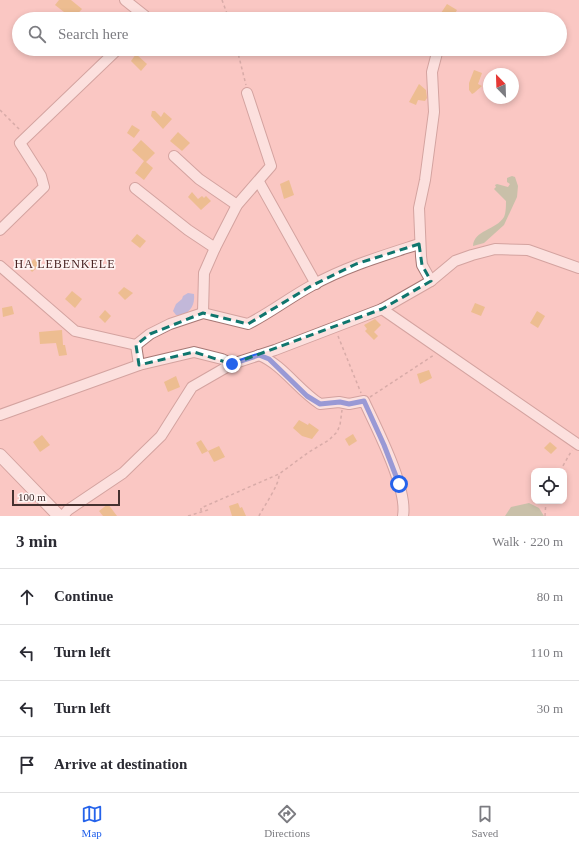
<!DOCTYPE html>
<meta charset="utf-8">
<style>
body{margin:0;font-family:"Times New Roman",serif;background:#f7f7f7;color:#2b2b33}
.controls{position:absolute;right:12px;bottom:12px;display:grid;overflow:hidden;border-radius:8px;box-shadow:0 2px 6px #0003}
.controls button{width:36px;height:36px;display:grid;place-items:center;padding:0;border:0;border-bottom:1px solid #e1e1e2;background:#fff;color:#2b2b33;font:20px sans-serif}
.compass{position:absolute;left:483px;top:68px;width:36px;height:36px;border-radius:50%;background:#fff;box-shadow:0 2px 6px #0003;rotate:337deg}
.scale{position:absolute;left:12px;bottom:10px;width:108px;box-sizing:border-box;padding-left:4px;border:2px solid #453130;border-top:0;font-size:11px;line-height:14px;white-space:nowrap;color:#453130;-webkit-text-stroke:3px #fef4f3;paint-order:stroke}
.stop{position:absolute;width:12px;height:12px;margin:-9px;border:3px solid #2563eb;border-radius:50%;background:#fff}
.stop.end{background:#2563eb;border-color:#fff;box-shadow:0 1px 4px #0008}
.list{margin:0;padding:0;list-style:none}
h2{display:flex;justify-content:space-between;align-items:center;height:52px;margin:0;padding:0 16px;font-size:17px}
h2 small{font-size:13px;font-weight:400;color:#7c7c81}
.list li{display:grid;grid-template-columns:26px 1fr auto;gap:12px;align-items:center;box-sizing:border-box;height:56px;padding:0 16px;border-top:1px solid #e1e1e2}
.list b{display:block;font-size:15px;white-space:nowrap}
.list em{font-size:13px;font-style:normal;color:#7c7c81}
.icon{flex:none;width:22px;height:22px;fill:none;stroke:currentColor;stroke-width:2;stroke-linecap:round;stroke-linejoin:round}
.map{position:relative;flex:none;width:579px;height:516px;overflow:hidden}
.search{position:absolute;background:#fff;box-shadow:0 2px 6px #0003;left:12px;right:12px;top:12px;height:44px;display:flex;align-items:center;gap:10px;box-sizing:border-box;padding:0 14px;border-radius:22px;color:#7c7c81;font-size:15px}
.sheet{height:276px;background:#fff}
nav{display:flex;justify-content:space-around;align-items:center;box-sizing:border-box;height:56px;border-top:1px solid #e1e1e2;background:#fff;font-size:11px;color:#7c7c81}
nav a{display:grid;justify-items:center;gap:2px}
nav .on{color:#2563eb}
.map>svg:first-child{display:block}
</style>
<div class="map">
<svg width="579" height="516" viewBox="0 0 579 516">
<rect width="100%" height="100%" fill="#fac7c3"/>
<g fill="#8eb98b">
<path d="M512,176L515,177L518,186L517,197L504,225L484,243L473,246C474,230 496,230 504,217C506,213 506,205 506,201L494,189L496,187L495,185L497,184L508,187L510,184L507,182V178Z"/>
<path d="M529,503L539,508L544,516H505L511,507Z"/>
</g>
<path fill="#7fa6f4" d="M188,293L194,294C195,305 191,310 183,316L176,315L173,311L176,304L182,299L183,296Z"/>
<g fill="#deb155">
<path d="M59,0H71L82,9L73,19L55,5Z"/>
<path d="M447,4L457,10L452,19H437Z"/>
<path d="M136,54L147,64L141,71L131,61Z"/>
<path d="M474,70L482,73L478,84L482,86L474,93L472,94L469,90V83Z"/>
<path d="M419,84L426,90L427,98L425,101L418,100L416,105L409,102Z"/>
<path d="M152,111H155L161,117L164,112L172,119L163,129L151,116Z"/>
<path d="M132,125L140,130L134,138L127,133Z"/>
<path d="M178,132L190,143L182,151L170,141Z"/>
<path d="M141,140L155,153L146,162L153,168L144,180L135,173L144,161L132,150Z"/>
<path d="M289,180L294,195L284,199L280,184Z"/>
<path d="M192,192L198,199L202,196L204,198L206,196L211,201L201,210L188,197Z"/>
<path d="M137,234L146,241L140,248L131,241Z"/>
<path d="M34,259L40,265L32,272L27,266Z"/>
<path d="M124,287L133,293L125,300L118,293Z"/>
<path d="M72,291L82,299L75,308L65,299Z"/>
<path d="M475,303L485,307L481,316L471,312Z"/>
<path d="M12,306L14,314L3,317L2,308Z"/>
<path d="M105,310L111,316L105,323L99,317Z"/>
<path d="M537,311L545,316L538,328L530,323Z"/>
<path d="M375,319L381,325L374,332L378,336L374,340L365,331L367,329L364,325Z"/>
<path d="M62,330L63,345H65L67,355L59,356L56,343L40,344L39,332Z"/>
<path d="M429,370L432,378L420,384L417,374Z"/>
<path d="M176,376L180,387L168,392L164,382Z"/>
<path d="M299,420L308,425L309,423L319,430L312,439L302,436L293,428Z"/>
<path d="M353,434L357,441L349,446L345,439Z"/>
<path d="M42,435L50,445L40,452L33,442Z"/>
<path d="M201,440L208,451L202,454L196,443Z"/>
<path d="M550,442L557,448L551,454L544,448Z"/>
<path d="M219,446L225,457L214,462L208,451Z"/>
<path d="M238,503L240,508L242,507L246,516H232L229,506Z"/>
<path d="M108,504L117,516H103L99,511Z"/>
</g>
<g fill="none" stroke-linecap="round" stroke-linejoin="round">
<g stroke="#a67875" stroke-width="12">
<g id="minor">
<path d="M125,0L145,16V19"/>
<path d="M174,156L199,179L237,205"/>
<path d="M259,182L316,284"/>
<path d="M135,188L188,230L215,248"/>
<path d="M0,230L44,187L41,176L20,143L118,49"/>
<path d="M0,266L75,331L136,345L139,365"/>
<path d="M431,281L422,265L421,256L419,208L425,180L434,112L432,72L438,49"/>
<path d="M382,309L579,445"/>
<path d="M203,313L204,273L215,248L237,205L271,166L247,93"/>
<path d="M136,345L150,334L170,324L203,313L248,324C270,313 289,298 311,286C345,267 382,256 419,244"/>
<path d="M259,355C283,365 298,390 320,404L339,402L349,404L364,401C376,427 408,488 403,516"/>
<path d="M0,415L139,365L194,352L222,359L232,364L275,350L382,309L431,281L455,261L472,255L495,249L528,250L579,268"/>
<path d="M63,516L68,510L123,473L161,436L192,387L232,364"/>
</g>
</g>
<g stroke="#a67875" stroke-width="14">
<path id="major" d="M0,455L59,516"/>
</g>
<g stroke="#b08a87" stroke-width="1.5" stroke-dasharray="3 3" stroke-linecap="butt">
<path d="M222,0L229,19"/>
<path d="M237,49L246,85"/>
<path d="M0,110L20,130"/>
<path d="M338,336L361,393"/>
<path d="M370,397L434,355"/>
<path d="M560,471L572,450"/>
<path d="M201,511V508L279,474L309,452L329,440L337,432L340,425L342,410"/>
<path d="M188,516L211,509"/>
<path d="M259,516C264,506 280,484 279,474"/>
<path d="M545,516L546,501"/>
</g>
<use href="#minor" stroke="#fff" stroke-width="10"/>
<use href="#major" stroke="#fff" stroke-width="12"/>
</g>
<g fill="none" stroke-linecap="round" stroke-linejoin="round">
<path stroke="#2563eb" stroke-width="5" d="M232,364L259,355L269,359L307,396L320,404L340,402L349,404L364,401L384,445L399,484"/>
</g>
<path d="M0 0H579V516H0ZM419,244L422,265L431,281L382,309L232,364L194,352L139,365L136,345L150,334L203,313L248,324L311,286L356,264Z" fill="#fac7c3" fill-opacity=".55" fill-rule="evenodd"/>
<path fill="none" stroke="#0f766e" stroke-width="3" stroke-dasharray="8 5" stroke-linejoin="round" d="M419,244L422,265L431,281L382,309L232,364L194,352L139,365L136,345L150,334L203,313L248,324L311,286L356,264Z"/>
<g text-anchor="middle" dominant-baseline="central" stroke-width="3.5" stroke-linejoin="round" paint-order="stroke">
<g font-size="12" letter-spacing="1" fill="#472120" stroke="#fef4f3">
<text x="65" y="264">HA LEBENKELE</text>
</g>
</g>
</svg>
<div class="controls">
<button><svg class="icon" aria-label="locate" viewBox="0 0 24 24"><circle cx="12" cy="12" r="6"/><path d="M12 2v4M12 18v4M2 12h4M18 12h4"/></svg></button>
</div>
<svg class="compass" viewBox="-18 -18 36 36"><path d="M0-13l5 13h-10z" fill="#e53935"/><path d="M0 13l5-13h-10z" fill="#7c7c81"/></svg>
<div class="scale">100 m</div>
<div class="stop" style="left:399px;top:484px"></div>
<div class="stop end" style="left:232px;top:364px"></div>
<div class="search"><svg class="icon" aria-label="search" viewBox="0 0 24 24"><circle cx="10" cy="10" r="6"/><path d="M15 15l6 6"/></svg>Search here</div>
</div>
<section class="sheet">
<h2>3 min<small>Walk · 220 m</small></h2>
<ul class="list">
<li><svg class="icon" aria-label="ahead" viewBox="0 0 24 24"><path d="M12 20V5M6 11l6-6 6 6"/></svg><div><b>Continue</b></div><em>80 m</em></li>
<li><svg class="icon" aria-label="left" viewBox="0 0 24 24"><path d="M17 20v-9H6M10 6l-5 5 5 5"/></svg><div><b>Turn left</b></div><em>110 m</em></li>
<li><svg class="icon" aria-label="left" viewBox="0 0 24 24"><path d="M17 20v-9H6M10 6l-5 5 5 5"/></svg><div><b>Turn left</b></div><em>30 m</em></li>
<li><svg class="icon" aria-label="arrive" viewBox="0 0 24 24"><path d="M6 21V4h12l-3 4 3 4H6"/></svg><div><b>Arrive at destination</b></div></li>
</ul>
</section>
<nav>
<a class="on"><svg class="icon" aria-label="map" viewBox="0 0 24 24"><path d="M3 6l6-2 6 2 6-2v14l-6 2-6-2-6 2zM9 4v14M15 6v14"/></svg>Map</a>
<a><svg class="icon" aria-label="directions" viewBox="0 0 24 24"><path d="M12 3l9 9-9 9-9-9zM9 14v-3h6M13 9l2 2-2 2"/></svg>Directions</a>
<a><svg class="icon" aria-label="saved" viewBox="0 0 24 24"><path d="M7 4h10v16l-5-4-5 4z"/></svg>Saved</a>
</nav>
